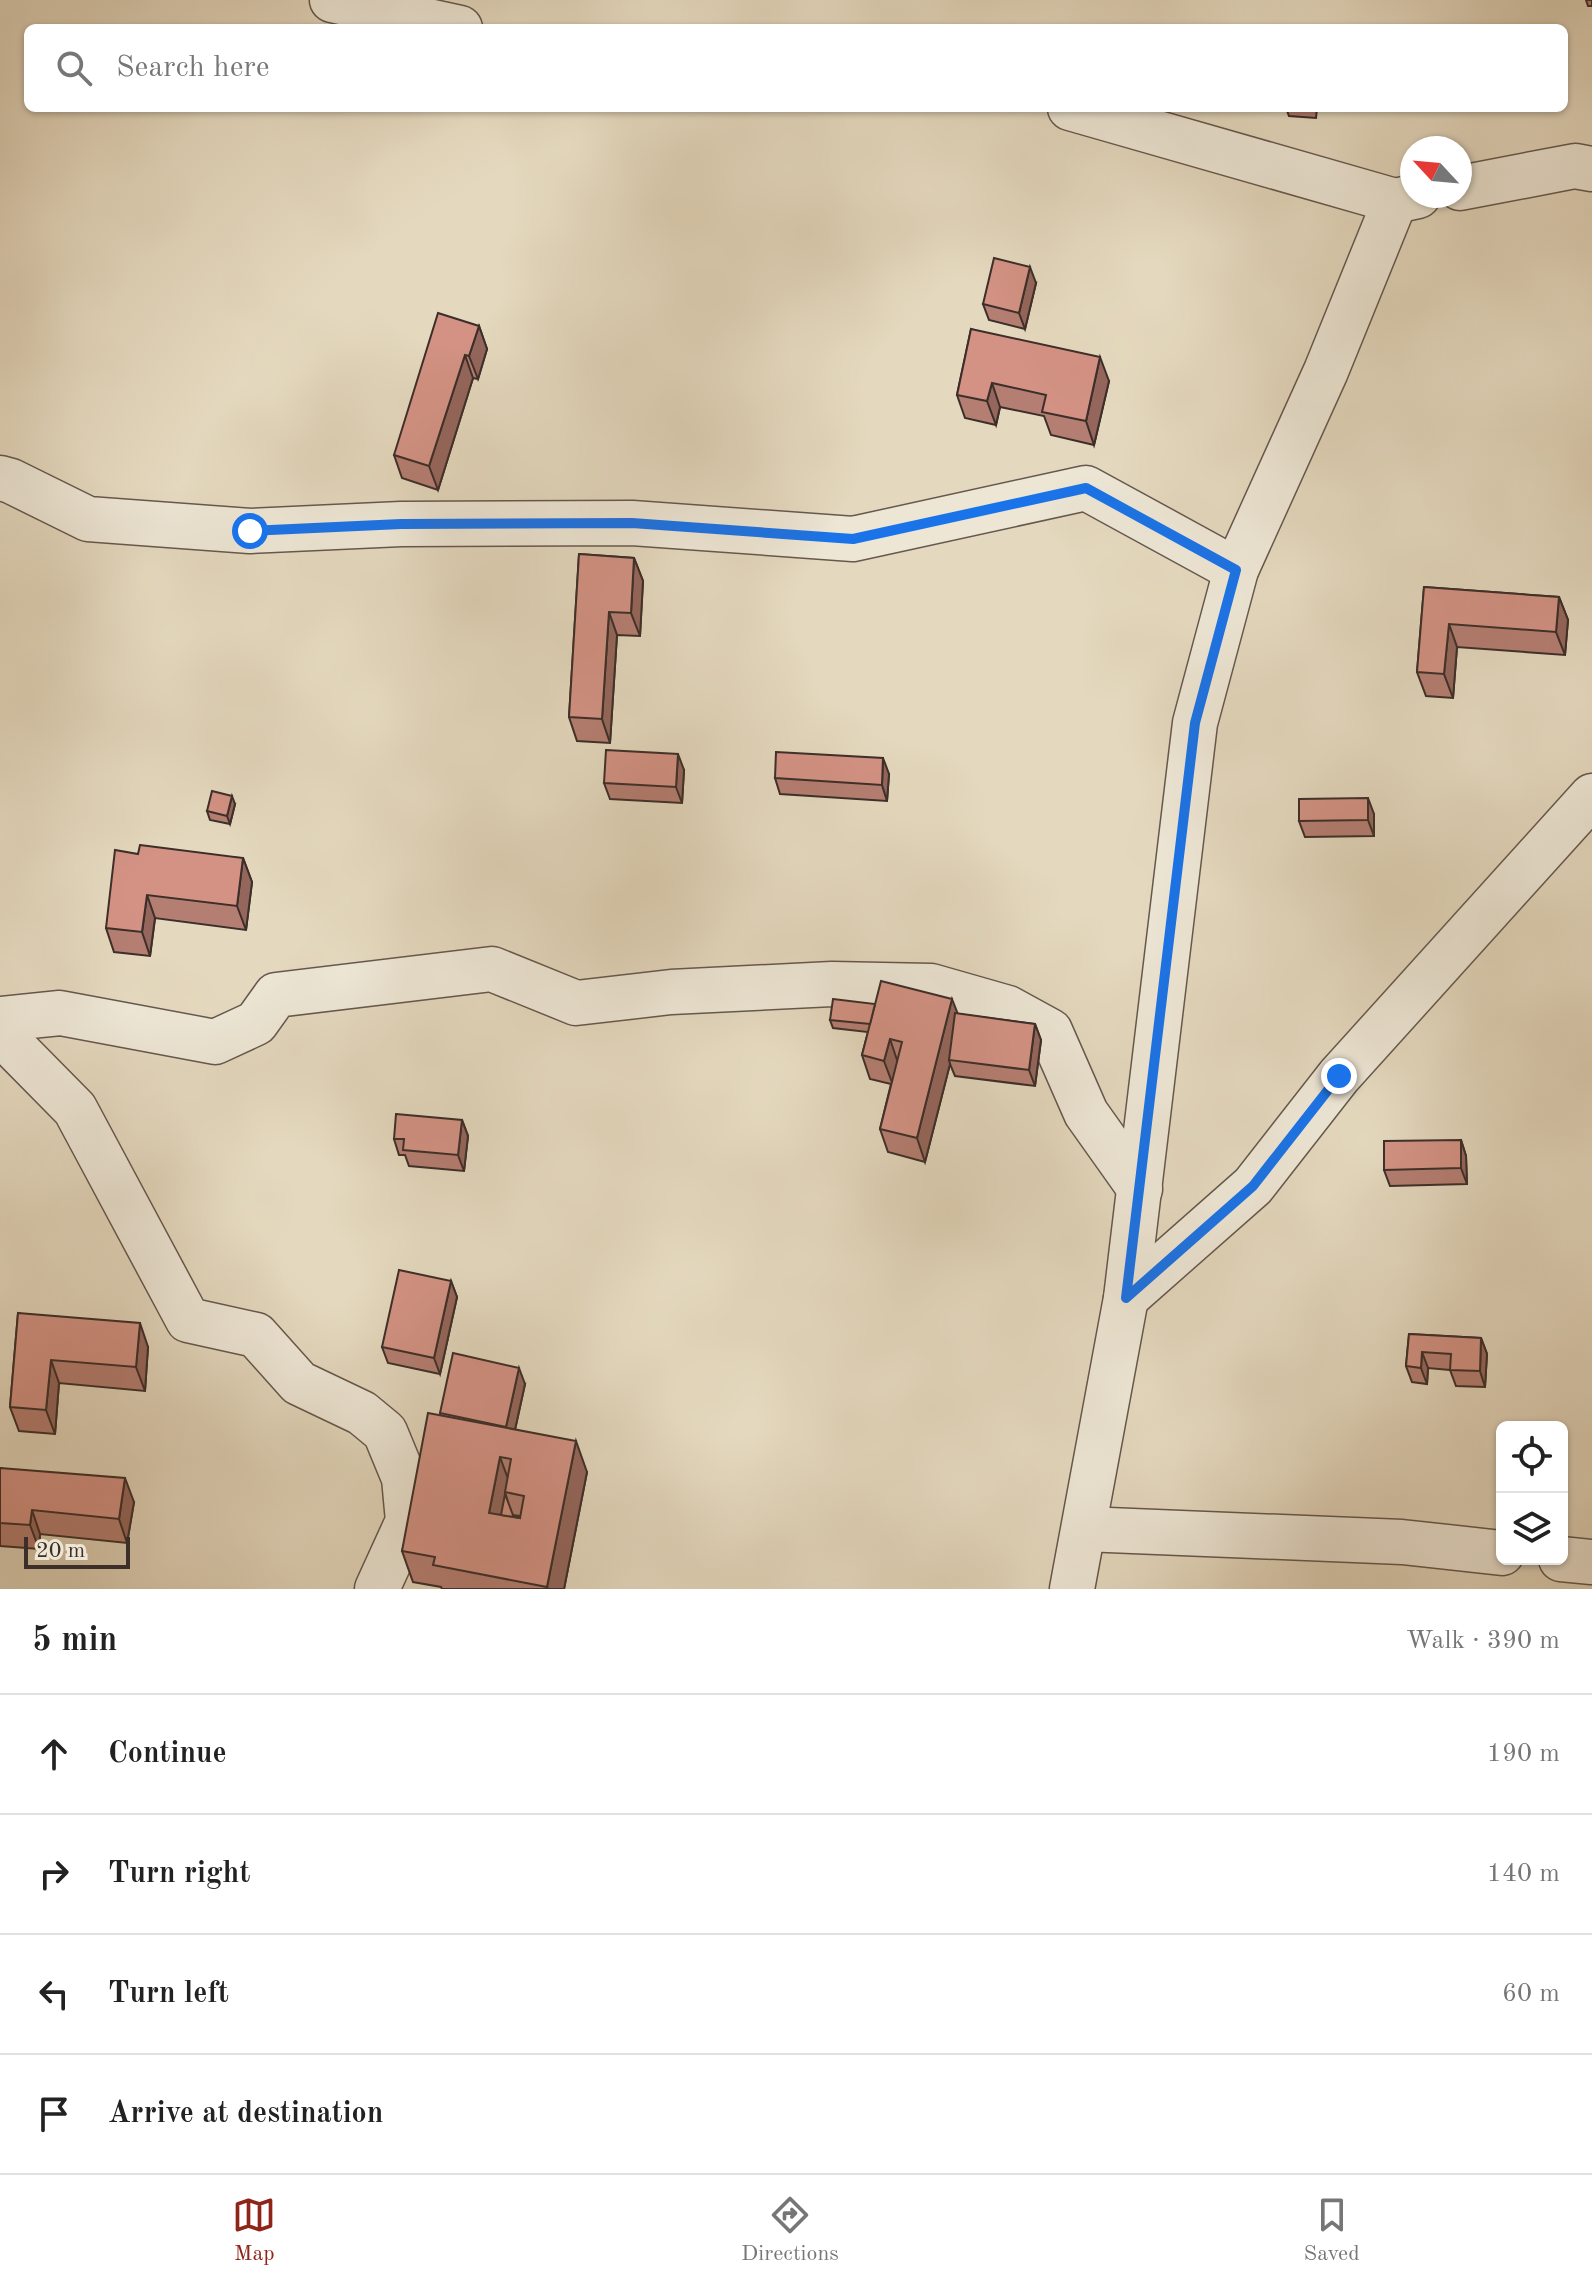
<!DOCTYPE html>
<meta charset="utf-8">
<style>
body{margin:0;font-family:"Old Standard TT",serif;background:#f2f2f2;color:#222}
.controls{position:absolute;right:24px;bottom:24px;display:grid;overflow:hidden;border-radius:12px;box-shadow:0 2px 6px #0004}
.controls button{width:72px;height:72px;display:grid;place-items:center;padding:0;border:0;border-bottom:2px solid #e0e0e0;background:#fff;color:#222;font:40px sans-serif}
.compass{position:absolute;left:1400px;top:136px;width:72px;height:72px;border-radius:50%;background:#fff;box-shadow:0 2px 6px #0004;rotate:296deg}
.scale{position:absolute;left:24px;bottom:20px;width:106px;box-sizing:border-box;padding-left:8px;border:4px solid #3c2e29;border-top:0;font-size:22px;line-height:28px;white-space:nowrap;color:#3c2e29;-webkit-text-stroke:6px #ede6d5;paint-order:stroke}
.stop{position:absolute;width:24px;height:24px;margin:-18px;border:6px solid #1a73e8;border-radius:50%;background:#fff}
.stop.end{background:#1a73e8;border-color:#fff;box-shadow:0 2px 8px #0008}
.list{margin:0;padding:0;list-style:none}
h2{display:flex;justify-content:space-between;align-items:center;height:104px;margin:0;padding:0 32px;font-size:34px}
h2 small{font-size:26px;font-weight:400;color:#767676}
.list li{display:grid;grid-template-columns:52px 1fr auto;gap:24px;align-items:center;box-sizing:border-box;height:120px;padding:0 32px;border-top:2px solid #e0e0e0}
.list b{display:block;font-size:30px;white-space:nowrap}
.list em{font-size:26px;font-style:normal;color:#767676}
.icon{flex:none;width:44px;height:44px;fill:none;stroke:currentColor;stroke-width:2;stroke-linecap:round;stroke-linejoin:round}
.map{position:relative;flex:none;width:1592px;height:1589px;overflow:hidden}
.search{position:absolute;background:#fff;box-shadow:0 2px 6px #0004;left:24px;right:24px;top:24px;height:88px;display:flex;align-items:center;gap:20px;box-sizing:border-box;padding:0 28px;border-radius:12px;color:#767676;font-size:30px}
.sheet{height:584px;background:#fff}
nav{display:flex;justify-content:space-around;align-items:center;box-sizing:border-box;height:112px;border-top:2px solid #e0e0e0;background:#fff;font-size:22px;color:#767676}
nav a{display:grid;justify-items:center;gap:4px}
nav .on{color:#8f2418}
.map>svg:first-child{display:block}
</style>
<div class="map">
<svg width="1592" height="1589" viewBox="0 0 1592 1589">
<rect width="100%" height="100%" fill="#e4d8be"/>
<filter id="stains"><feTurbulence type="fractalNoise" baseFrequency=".0025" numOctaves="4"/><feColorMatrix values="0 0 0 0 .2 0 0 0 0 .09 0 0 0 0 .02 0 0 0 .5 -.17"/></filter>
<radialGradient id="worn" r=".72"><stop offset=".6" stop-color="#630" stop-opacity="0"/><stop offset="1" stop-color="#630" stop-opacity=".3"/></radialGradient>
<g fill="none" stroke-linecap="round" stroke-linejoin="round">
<g stroke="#66584e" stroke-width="47">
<g id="minor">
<path d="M332,0L460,28"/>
<path d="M1070,108L1395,201L1418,196"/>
<path d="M1460,188L1575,166L1592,169"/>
<path d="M0,478L11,481L88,519L250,531L401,524L632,523L853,539L1086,488L1236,570"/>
<path d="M0,1019L60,1013L215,1042L256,1023L276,995L492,969L576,1003L671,992L832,984L931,986L1008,1008L1050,1031L1086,1113L1140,1189"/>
<path d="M0,1033L75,1109L188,1320L256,1335L299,1383L362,1413L385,1432L404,1478L408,1521L377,1589"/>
<path d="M1126,1298L1253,1186L1339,1076L1592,796"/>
<path d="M1084,1529L1402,1542L1502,1553"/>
<path d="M1561,1559L1592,1562"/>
<path d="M1072,1589L1126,1298L1195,723L1236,570L1326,371L1395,201"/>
</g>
</g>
<use href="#minor" stroke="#ede6d5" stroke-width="44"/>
</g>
<g fill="#b57e72" stroke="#3c2e29" stroke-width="2">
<path d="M1586,0H1592V6H1588Z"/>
<path d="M1286,108H1317L1316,118L1289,116Z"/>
<path d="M1036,283L1025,329L989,320L983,304Z"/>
<path d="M479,326L487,349L478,379L473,378L438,490L402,478L394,455Z"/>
<path d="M971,329L1109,381L1094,445L1051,435L1044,416L1000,407L996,425L965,418L957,395Z"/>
<path d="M579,554L634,558L643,581L640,636L617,635L610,743L577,741L569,717Z"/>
<path d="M1424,587L1559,597L1568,620L1565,655L1457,647L1453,698L1426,696L1417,672Z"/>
<path d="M684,770L682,803L610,799L604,783Z"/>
<path d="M889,774L887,801L780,794L775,778Z"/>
<path d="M235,804L230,824L210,820L207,811Z"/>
<path d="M1374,814V836L1305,837L1299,821Z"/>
<path d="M138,854L243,858L252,882L246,930L155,918L150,956L114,952L106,928Z"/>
<path d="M958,1014L1035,1024L1041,1040L1035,1086L955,1076L950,1064L925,1162L888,1152L880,1129L891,1084L870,1079L862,1055L868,1032L833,1028L830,1020Z"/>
<path d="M462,1120L468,1136L464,1171L409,1166L405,1155H399L394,1139Z"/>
<path d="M1461,1140L1466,1156L1467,1184L1390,1186L1384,1170Z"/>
<path d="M451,1281L457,1297L440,1374L388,1363L382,1347Z"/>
<path d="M18,1313L148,1347L145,1391L59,1383L55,1434L19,1431L10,1407Z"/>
<path d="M1409,1334L1481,1338L1487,1354L1485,1387L1456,1386L1450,1370L1428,1368L1427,1384L1412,1382L1406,1366Z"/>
<path d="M525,1384L515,1430L587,1472L564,1589H442L441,1587L413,1582L402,1551L441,1416L440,1413Z"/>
<path d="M0,1468L134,1502L127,1543L40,1534L39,1549L0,1546Z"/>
</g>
<g fill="#94665c" stroke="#3c2e29" stroke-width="2">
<path d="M1030,267L1036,283L1025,329L1019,313Z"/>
<path d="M479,326L487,349L478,379L469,356Z"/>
<path d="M465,355L473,378L438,490L429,466Z"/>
<path d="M1100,357L1109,381L1094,445L1086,421Z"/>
<path d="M992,383L1000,407L996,425L987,401Z"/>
<path d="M634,558L643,581L640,636L631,613Z"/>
<path d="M1559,597L1568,620L1565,655L1556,632Z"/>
<path d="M609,612L617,635L610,743L602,719Z"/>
<path d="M1449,624L1457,647L1453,698L1444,674Z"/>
<path d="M678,754L684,770L682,803L676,787Z"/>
<path d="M883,758L889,774L887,801L882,785Z"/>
<path d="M232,796L235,804L230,824L227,816Z"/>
<path d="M1368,798L1374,814V836L1368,820Z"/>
<path d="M243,858L252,882L246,930L237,906Z"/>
<path d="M147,895L155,918L150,956L142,932Z"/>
<path d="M952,999L961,1022L949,1060L950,1064L925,1162L917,1138Z"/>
<path d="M1035,1024L1041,1040L1035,1086L1029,1070Z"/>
<path d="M890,1039L898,1063L893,1085L884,1061Z"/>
<path d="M462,1120L468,1136L464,1171L458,1155Z"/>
<path d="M1461,1140L1466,1156L1467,1184L1461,1168Z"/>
<path d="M451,1281L457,1297L440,1374L434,1358Z"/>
<path d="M140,1323L148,1347L145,1391L136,1367Z"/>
<path d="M1481,1338L1487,1354L1485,1387L1480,1371Z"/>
<path d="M1422,1352L1428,1368L1427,1384L1421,1368Z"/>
<path d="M51,1360L59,1383L55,1434L46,1410Z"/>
<path d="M519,1368L525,1384L512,1443L506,1427Z"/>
<path d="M576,1441L587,1472L564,1589H548L547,1587Z"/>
<path d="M500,1457L511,1487L505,1492L508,1502L502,1536L489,1513Z"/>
<path d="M125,1478L134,1502L127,1543L119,1519Z"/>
<path d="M32,1510L40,1534L39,1549L30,1525Z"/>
</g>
<g fill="#d39284" stroke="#3c2e29" stroke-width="2" fill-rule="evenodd">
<path d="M994,258L1030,267L1019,313L983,304Z"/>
<path d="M438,313L479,326L469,356L465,355L429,466L394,455Z"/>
<path d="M971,329L1100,357L1086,421L1042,412L1046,395L992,383L987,401L957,395Z"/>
<path d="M579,554L634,558L631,613L609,612L602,719L569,717Z"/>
<path d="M1424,587L1559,597L1556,632L1449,624L1444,674L1417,672Z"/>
<path d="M606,750L678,754L676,787L604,783Z"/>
<path d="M776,752L883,758L882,785L775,778Z"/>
<path d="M212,791L232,796L227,816L207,811Z"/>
<path d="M1368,798V820L1299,821V799Z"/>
<path d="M140,845L243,858L237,906L147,895L142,932L106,928L115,850L138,854Z"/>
<path d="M881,981L952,999L917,1138L880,1129L902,1042L890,1039L884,1061L862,1055Z"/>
<path d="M833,999L875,1004L870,1024L830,1020Z"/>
<path d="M955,1013L1035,1024L1029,1070L949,1060Z"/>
<path d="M396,1114L462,1120L458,1155L403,1150L404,1139H394Z"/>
<path d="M1461,1140V1168L1384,1170V1141Z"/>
<path d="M399,1270L451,1281L434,1358L382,1347Z"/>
<path d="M18,1313L140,1323L136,1367L51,1360L46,1410L10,1407Z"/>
<path d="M1409,1334L1481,1338L1480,1371L1450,1370L1451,1354L1422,1352L1421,1368L1406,1366Z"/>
<path d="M453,1353L519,1368L506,1427L440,1413Z"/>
<path d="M428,1413L576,1441L547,1587L433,1565L435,1557L402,1551ZM500,1457L511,1459L505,1492L524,1496L520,1518L489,1513Z"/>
<path d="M0,1468L125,1478L119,1519L32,1510L30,1525L0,1523Z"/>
<path d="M505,1494L513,1515L520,1516V1518L501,1515Z"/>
</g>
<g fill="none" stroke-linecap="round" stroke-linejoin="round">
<path stroke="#1a73e8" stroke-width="10" d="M250,531L401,524L632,523L853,539L1086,488L1236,570L1195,723L1126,1298L1253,1186L1339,1076"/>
</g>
<rect width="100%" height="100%" filter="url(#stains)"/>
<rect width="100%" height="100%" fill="url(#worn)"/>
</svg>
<div class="controls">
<button><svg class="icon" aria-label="locate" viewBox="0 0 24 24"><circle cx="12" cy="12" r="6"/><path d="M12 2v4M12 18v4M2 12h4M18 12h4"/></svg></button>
<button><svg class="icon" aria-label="layers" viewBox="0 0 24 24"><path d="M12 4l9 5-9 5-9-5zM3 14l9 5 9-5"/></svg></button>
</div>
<svg class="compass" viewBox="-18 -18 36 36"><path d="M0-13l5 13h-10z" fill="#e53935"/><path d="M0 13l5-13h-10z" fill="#767676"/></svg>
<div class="scale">20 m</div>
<div class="stop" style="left:250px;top:531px"></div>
<div class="stop end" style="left:1339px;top:1076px"></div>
<div class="search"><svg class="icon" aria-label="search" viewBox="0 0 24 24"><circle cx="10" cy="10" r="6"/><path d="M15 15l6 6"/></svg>Search here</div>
</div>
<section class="sheet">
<h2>5 min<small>Walk · 390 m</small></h2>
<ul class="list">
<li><svg class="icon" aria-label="ahead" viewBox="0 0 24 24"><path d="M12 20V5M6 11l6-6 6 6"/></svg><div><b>Continue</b></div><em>190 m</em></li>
<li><svg class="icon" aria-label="right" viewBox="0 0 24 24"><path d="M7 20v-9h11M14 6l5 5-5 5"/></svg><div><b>Turn right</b></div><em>140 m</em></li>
<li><svg class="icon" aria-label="left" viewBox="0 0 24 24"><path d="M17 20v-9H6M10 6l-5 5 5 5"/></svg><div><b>Turn left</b></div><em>60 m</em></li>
<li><svg class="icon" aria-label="arrive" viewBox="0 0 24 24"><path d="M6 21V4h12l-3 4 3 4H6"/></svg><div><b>Arrive at destination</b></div></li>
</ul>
</section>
<nav>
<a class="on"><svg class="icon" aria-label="map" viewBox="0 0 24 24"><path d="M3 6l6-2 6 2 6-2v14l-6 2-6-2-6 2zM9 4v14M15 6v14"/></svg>Map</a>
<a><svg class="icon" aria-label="directions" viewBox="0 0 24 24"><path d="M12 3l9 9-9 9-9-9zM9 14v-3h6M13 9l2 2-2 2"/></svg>Directions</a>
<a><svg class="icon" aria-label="saved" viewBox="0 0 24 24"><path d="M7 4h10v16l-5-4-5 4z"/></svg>Saved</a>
</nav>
